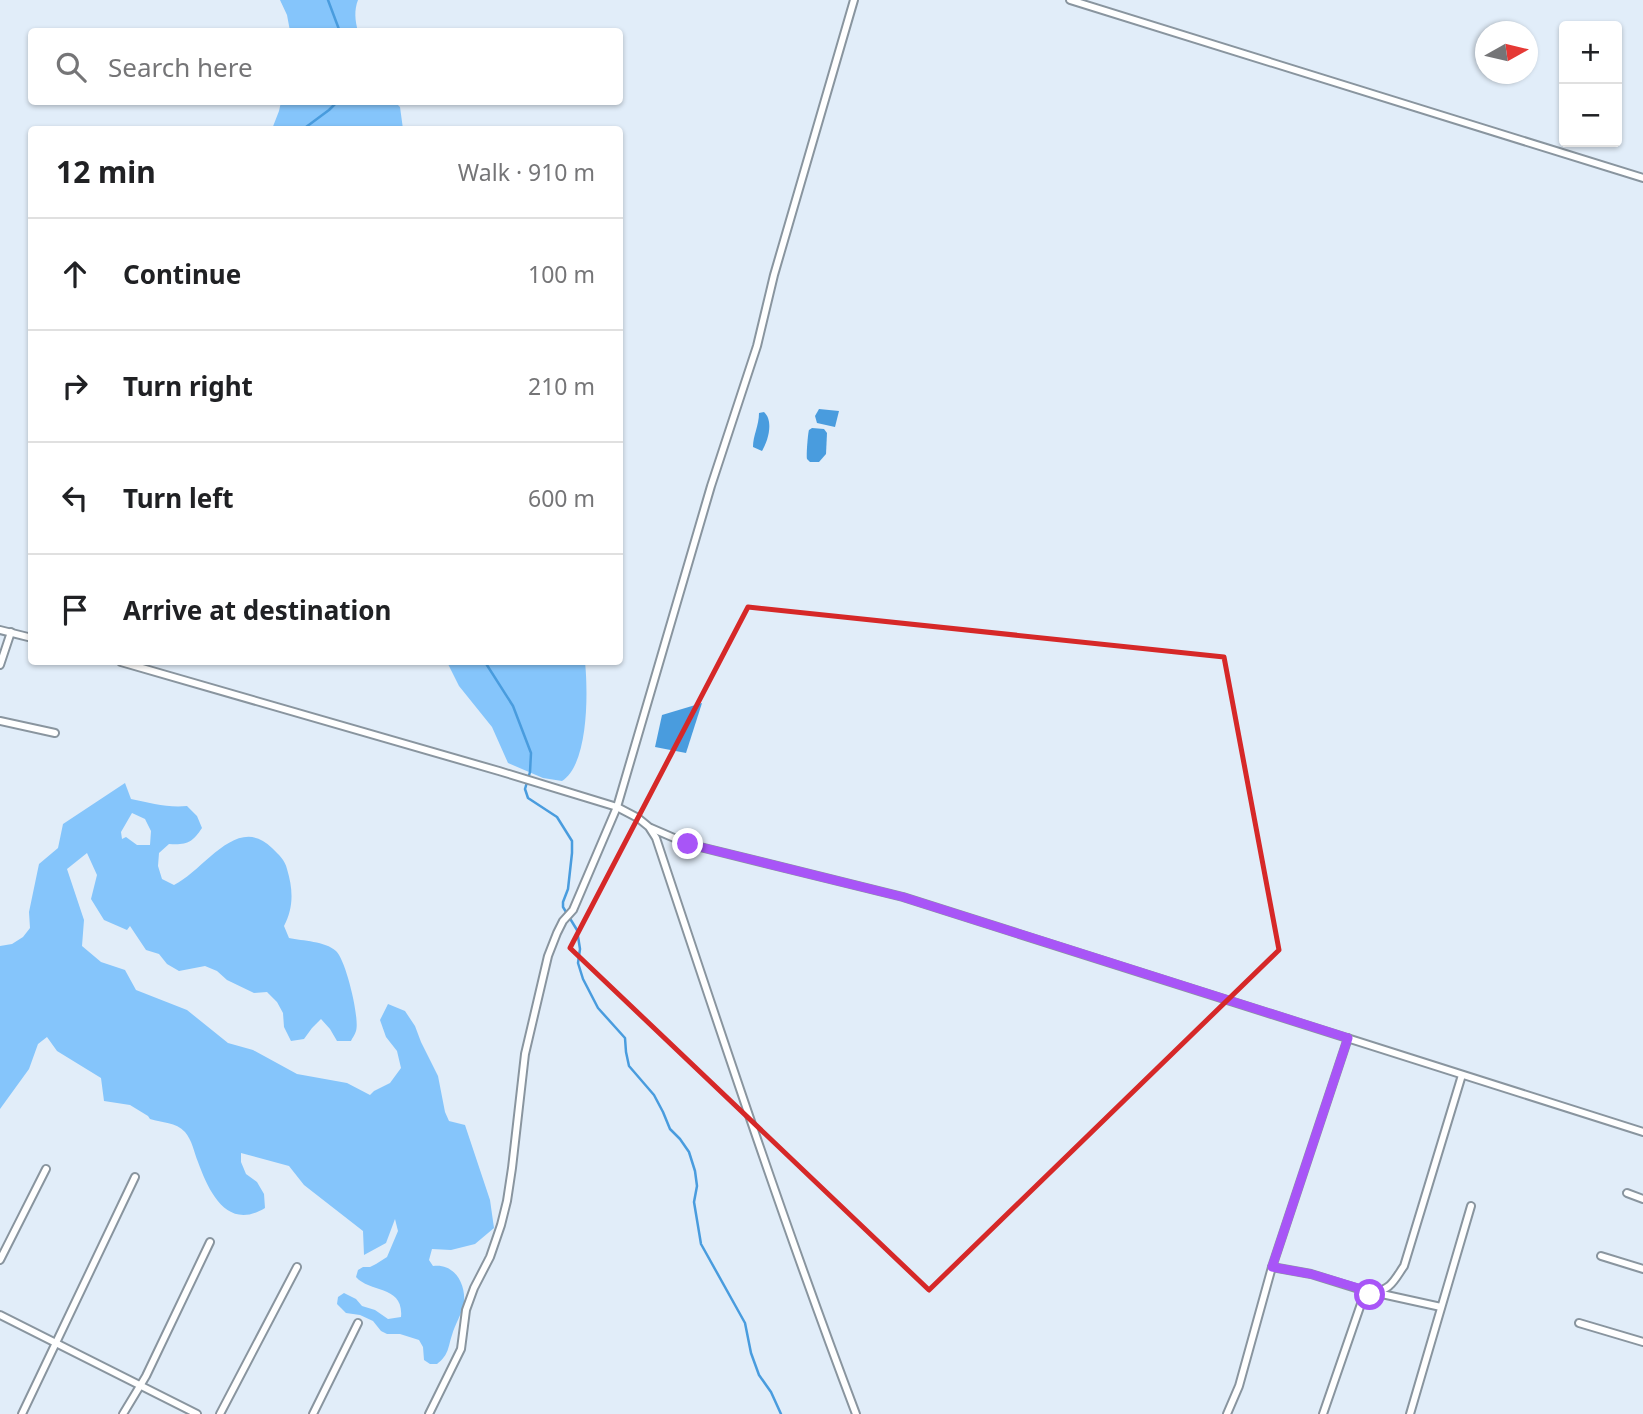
<!DOCTYPE html>
<meta charset="utf-8">
<style>
body{margin:0;font-family:"Noto Sans",sans-serif;background:#f6f6f6;color:#202124}
.controls{position:absolute;right:21px;top:21px;display:grid;overflow:hidden;border-radius:7px;box-shadow:0 2px 5px #0004}
.controls button{width:63px;height:63px;display:grid;place-items:center;padding:0;border:0;border-bottom:2px solid #e0e0e0;background:#fff;color:#202124;font:35px sans-serif}
.compass{position:absolute;left:1475px;top:21px;width:63px;height:63px;border-radius:50%;background:#fff;box-shadow:0 2px 5px #0004;rotate:82deg}
.stop{position:absolute;width:21px;height:21px;margin:-16px;border:5px solid #a855f7;border-radius:50%;background:#fff}
.stop.end{background:#a855f7;border-color:#fff;box-shadow:0 2px 7px #0008}
.list{margin:0;padding:0;list-style:none}
h2{display:flex;justify-content:space-between;align-items:center;height:91px;margin:0;padding:0 28px;font-size:30px}
h2 small{font-size:23px;font-weight:400;color:#757577}
.list li{display:grid;grid-template-columns:46px 1fr auto;gap:21px;align-items:center;box-sizing:border-box;height:112px;padding:0 28px;border-top:2px solid #e0e0e0}
.list b{display:block;font-size:26px;white-space:nowrap}
.list em{font-size:23px;font-style:normal;color:#757577}
.icon{flex:none;width:38px;height:38px;fill:none;stroke:currentColor;stroke-width:2;stroke-linecap:round;stroke-linejoin:round}
.map{position:relative;flex:none;width:1643px;height:1414px;overflow:hidden}
.search{position:absolute;background:#fff;box-shadow:0 2px 5px #0004;left:28px;top:28px;width:595px;height:77px;display:flex;align-items:center;gap:18px;box-sizing:border-box;padding:0 24px;border-radius:7px;color:#757577;font-size:26px}
.panel{position:absolute;background:#fff;box-shadow:0 2px 5px #0004;left:28px;top:126px;width:595px;height:539px;border-radius:7px}
.map>svg:first-child{display:block}
</style>
<div class="map">
<svg width="1643" height="1414" viewBox="0 0 1643 1414">
<rect width="100%" height="100%" fill="#e1edf9"/>
<g fill="#85c5fb" fill-rule="evenodd">
<path d="M280,0H358C354,10 355,21 358,31H290L287,15Z"/>
<path d="M281,102H395L400,107L403,129H272L279,111Z"/>
<path d="M447,662H585C588,691 589,764 562,781L543,778L508,763L492,727L459,686Z"/>
<path d="M125,783L131,799C150,803 168,808 187,806L197,816L202,828C192,843 187,845 169,844L159,853L158,866L162,879L174,885C205,870 237,813 272,848C279,855 285,860 287,869C293,889 294,907 284,926L289,938C303,941 325,941 336,951C346,960 360,1019 356,1031C355,1035 352,1038 351,1041H337L330,1029L321,1019L312,1028L304,1039L291,1041L284,1027L283,1013L277,1002L267,992L254,993L227,980L217,971L205,966L179,971L167,964L159,954L146,950L130,926L127,930L104,920L91,899L97,875L87,853L67,869L84,920L82,946L101,962L125,970L136,990L187,1010L228,1043L253,1050L297,1074L347,1083L370,1095L374,1091L390,1083L401,1068L397,1051L386,1037L380,1020L388,1004L405,1011L415,1026L421,1042L438,1076L445,1112L449,1121L465,1125L490,1200L494,1228L475,1244L451,1250L432,1249L429,1260L433,1266C454,1263 466,1283 464,1303C462,1314 455,1324 452,1335C448,1347 449,1355 437,1364H430L424,1360L423,1347L419,1340L400,1334H387L381,1331L373,1321L360,1315L346,1313L337,1304L338,1297L344,1293L356,1299L362,1306L375,1310L388,1319L401,1317C404,1285 370,1293 356,1277L358,1270L363,1267H370L376,1264L387,1257L398,1231L395,1219L386,1243L364,1255L363,1231L304,1185L289,1166L241,1153V1162L246,1174L257,1182L264,1194L265,1208C227,1231 209,1192 198,1162C194,1152 192,1140 185,1132C176,1122 162,1123 150,1119L148,1116L130,1105L104,1101L101,1078L57,1051L47,1037L38,1044L29,1069L0,1109V946L12,944L23,937L30,928L29,912L39,864L58,848L63,824ZM132,813L145,819L151,831L150,845H137L126,837L122,839L121,832Z"/>
</g>
<g fill="#499cde">
<path d="M819,409L839,411L835,427L817,423L815,416Z"/>
<path d="M764,412C774,421 768,441 762,451L753,447C753,435 759,426 759,413Z"/>
<path d="M812,428L824,429L827,433L826,454L819,462H810L807,459C806,456 808,432 809,430Z"/>
<path d="M702,703L686,753L655,747L662,715Z"/>
</g>
<g fill="none" stroke-linecap="round" stroke-linejoin="round">
<g stroke="#499cde" stroke-width="2.5">
<path d="M328,0L340,32"/>
<path d="M302,130L329,110L337,102"/>
<path d="M485,662L513,706L531,753L530,772L525,789L528,798L557,817L572,841V853L568,889L563,902V907L577,930L580,949L578,963L583,979L598,1008L625,1038L626,1052L629,1066L654,1095L663,1112L670,1129L680,1139L689,1152L695,1171L697,1186L694,1202L701,1244L745,1323L751,1353L759,1375L771,1392L781,1414"/>
</g>
<g stroke="#89959f" stroke-width="10">
<g id="minor">
<path d="M1070,0L1643,178"/>
<path d="M0,630L32,638"/>
<path d="M121,662L499,771L617,807L638,818L649,827L656,838C720,1031 784,1224 856,1414"/>
<path d="M0,665L11,632"/>
<path d="M0,721L55,733"/>
<path d="M651,828L688,844L903,897L1643,1132"/>
<path d="M1627,1193L1643,1199"/>
<path d="M1601,1256L1643,1269"/>
<path d="M0,1260L46,1169"/>
<path d="M1272,1267L1311,1274L1359,1289L1441,1307"/>
<path d="M0,1315L197,1414"/>
<path d="M1579,1323L1643,1342"/>
<path d="M22,1414L135,1177"/>
<path d="M123,1414L146,1376L210,1242"/>
<path d="M220,1414L297,1267"/>
<path d="M313,1414L358,1323"/>
<path d="M429,1414L461,1349L466,1310L474,1288L490,1257L501,1225L507,1201L512,1168L525,1054L548,956L557,933L563,921L573,910L617,807L711,486L757,346L774,275L854,0"/>
<path d="M1227,1414L1239,1386L1272,1267L1348,1038"/>
<path d="M1323,1414L1362,1301C1370,1295 1381,1292 1389,1286C1395,1281 1399,1273 1404,1266L1462,1075"/>
<path d="M1410,1414L1471,1206"/>
</g>
</g>
<use href="#minor" stroke="#fff" stroke-width="6"/>
</g>
<g fill="none" stroke-linecap="round" stroke-linejoin="round">
<path stroke="#a855f7" stroke-width="9" d="M688,844L903,897L1348,1038L1272,1267L1311,1274L1375,1293L1370,1295"/>
</g>
<path fill="none" stroke="#d62828" stroke-width="5" stroke-linejoin="round" d="M748,607L1224,657L1279,950L929,1290L570,948Z"/>
</svg>
<div class="controls">
<button>+</button>
<button>−</button>
</div>
<svg class="compass" viewBox="-18 -18 36 36"><path d="M0-13l5 13h-10z" fill="#e53935"/><path d="M0 13l5-13h-10z" fill="#757577"/></svg>
<div class="stop" style="left:1370px;top:1295px"></div>
<div class="stop end" style="left:688px;top:844px"></div>
<div class="search"><svg class="icon" aria-label="search" viewBox="0 0 24 24"><circle cx="10" cy="10" r="6"/><path d="M15 15l6 6"/></svg>Search here</div>
<section class="panel">
<h2>12 min<small>Walk · 910 m</small></h2>
<ul class="list">
<li><svg class="icon" aria-label="ahead" viewBox="0 0 24 24"><path d="M12 20V5M6 11l6-6 6 6"/></svg><div><b>Continue</b></div><em>100 m</em></li>
<li><svg class="icon" aria-label="right" viewBox="0 0 24 24"><path d="M7 20v-9h11M14 6l5 5-5 5"/></svg><div><b>Turn right</b></div><em>210 m</em></li>
<li><svg class="icon" aria-label="left" viewBox="0 0 24 24"><path d="M17 20v-9H6M10 6l-5 5 5 5"/></svg><div><b>Turn left</b></div><em>600 m</em></li>
<li><svg class="icon" aria-label="arrive" viewBox="0 0 24 24"><path d="M6 21V4h12l-3 4 3 4H6"/></svg><div><b>Arrive at destination</b></div></li>
</ul>
</section>
</div>
